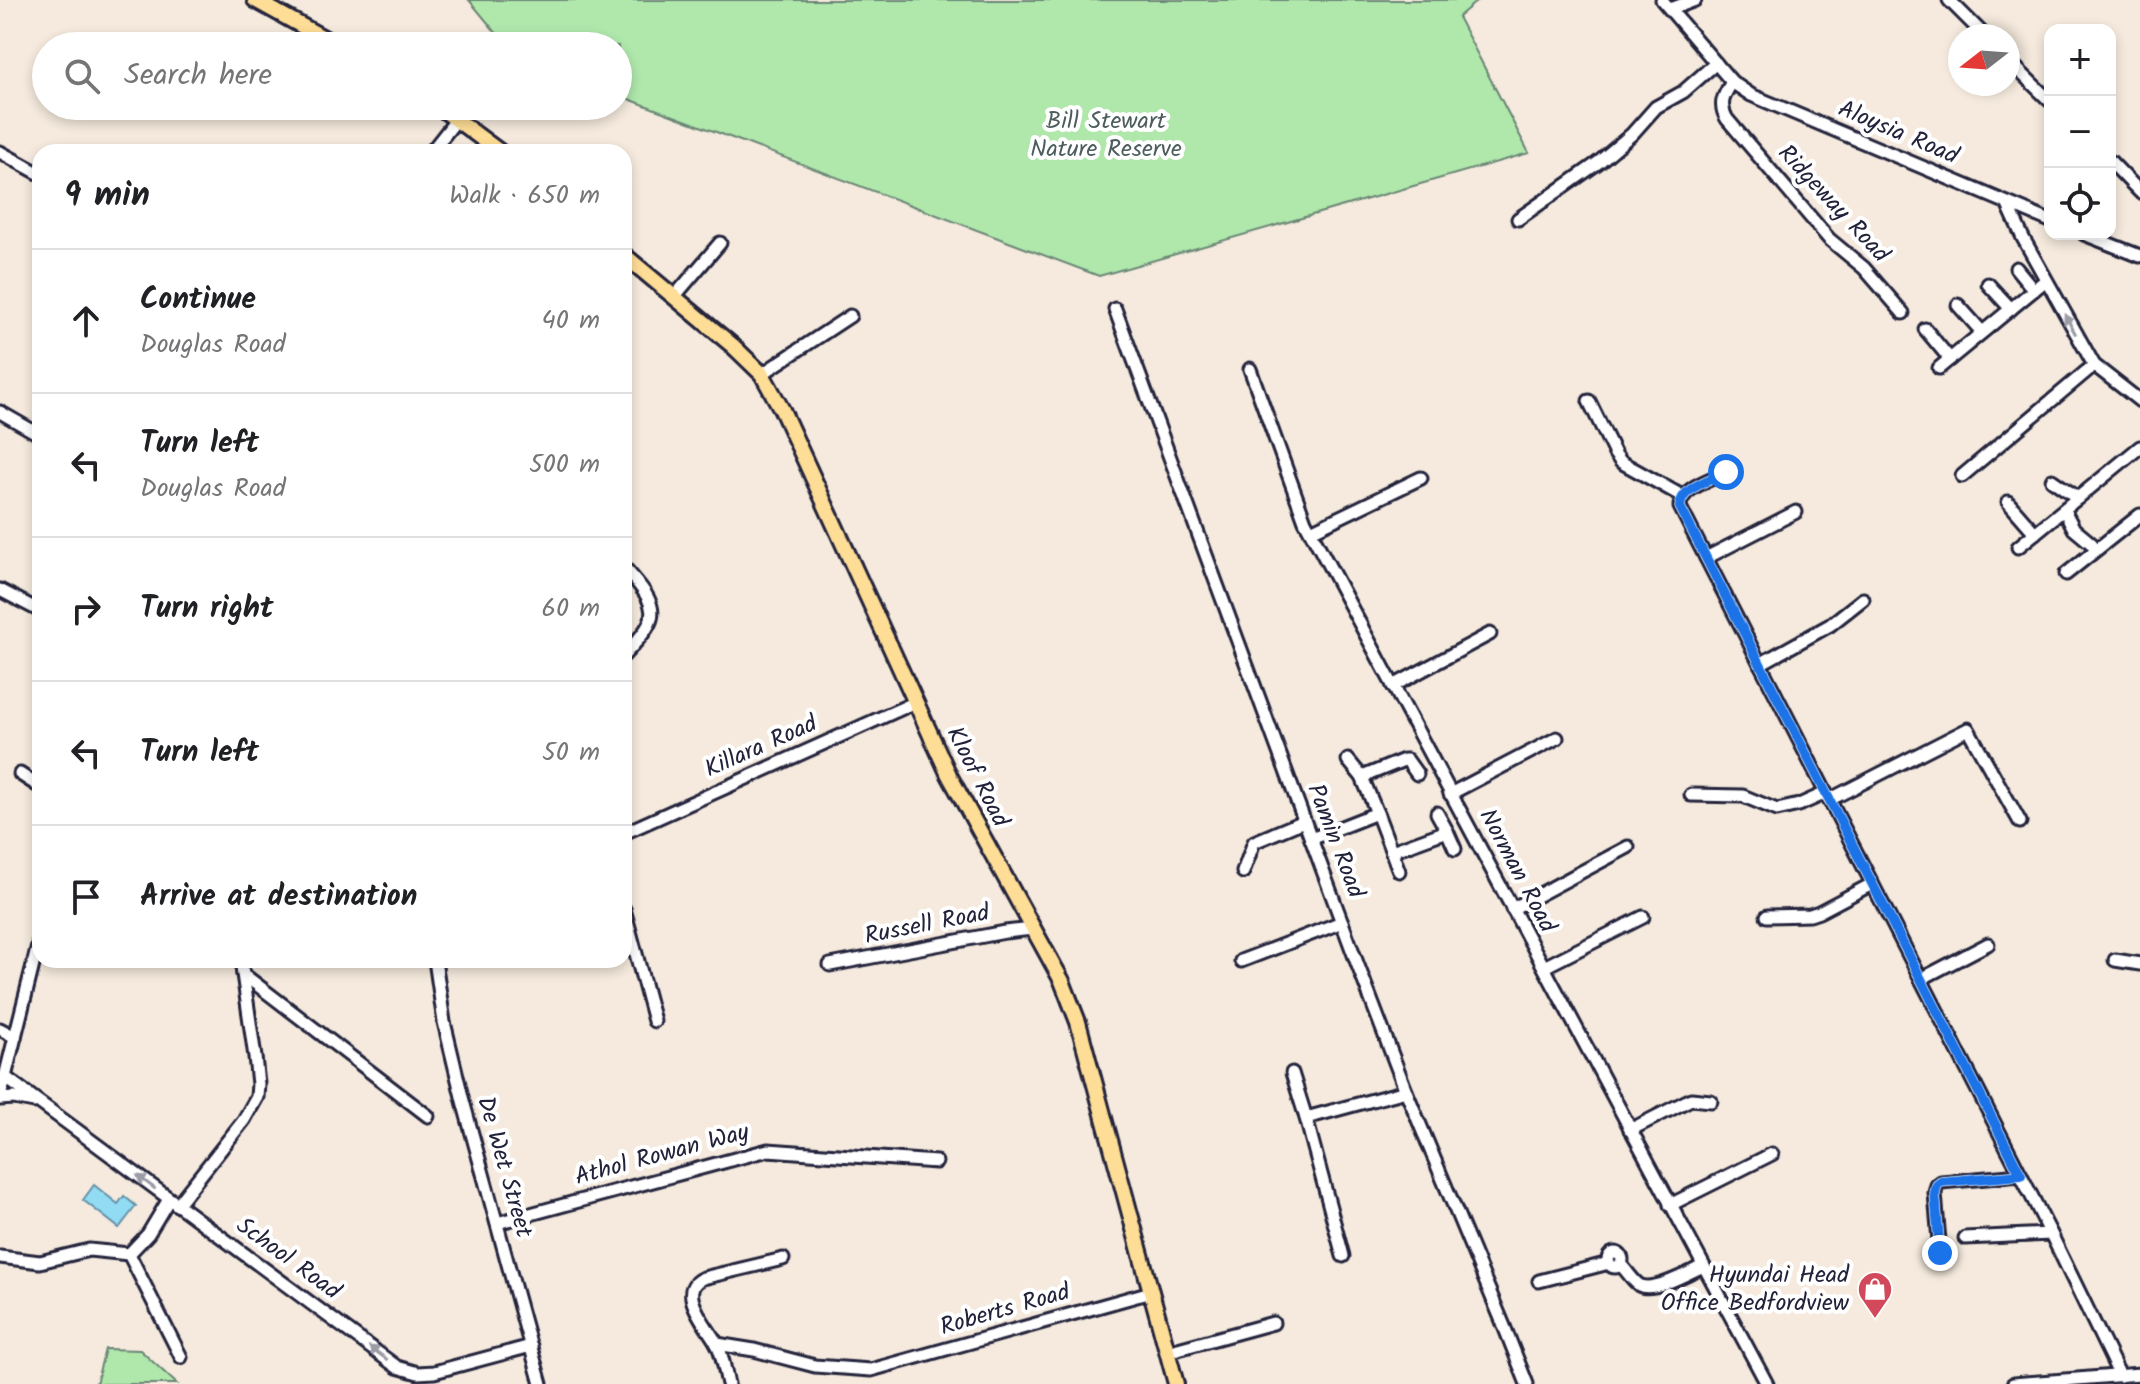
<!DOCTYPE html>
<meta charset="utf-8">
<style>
body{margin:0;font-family:Kalam,sans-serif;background:#f6f6f6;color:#202124}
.controls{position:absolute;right:24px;top:24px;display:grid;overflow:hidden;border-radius:16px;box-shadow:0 4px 12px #0003}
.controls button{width:72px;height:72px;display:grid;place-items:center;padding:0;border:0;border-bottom:2px solid #e0e0e0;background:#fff;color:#202124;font:40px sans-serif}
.compass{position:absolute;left:1948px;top:24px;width:72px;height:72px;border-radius:50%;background:#fff;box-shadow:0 4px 12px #0003;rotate:253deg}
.stop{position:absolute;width:24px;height:24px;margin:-18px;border:6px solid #1a73e8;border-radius:50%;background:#fff}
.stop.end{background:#1a73e8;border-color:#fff;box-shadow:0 2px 8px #0008}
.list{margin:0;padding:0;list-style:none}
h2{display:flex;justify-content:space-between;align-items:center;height:104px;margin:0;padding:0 32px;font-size:34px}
h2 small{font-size:26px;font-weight:400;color:#757577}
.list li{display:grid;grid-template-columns:52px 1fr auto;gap:24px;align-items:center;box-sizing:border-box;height:144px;padding:0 32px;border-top:2px solid #e0e0e0}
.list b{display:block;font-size:30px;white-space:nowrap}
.list p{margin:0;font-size:26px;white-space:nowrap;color:#757577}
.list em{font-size:26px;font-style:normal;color:#757577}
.icon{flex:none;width:44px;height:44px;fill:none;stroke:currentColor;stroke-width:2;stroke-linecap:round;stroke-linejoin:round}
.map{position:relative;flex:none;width:2140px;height:1384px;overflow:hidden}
.search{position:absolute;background:#fff;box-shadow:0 4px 12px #0003;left:32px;top:32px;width:600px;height:88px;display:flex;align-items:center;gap:20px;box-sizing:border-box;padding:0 28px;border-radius:44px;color:#757577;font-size:30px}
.panel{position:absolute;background:#fff;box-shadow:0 4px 12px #0003;left:32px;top:144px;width:600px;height:824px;border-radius:24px}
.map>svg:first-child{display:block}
</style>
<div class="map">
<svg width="2140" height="1384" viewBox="0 0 2140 1384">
<rect width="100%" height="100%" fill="#f5eadd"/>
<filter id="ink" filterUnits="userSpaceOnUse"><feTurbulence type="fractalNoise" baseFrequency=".0125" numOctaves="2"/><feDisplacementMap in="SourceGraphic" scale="16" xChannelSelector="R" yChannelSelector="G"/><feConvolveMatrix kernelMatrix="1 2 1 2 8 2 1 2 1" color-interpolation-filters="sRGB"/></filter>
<g filter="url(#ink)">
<g fill="#b0e8ac" stroke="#698574" stroke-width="2">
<path d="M469,0H1478L1458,17L1529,153L1099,276L618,95V46H507Z"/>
<path d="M105,1349L140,1350L177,1384H96Z"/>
</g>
<path fill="#92dcf3" stroke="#6592a9" stroke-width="2" d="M94,1185L118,1204L124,1196L136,1206L119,1228L83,1200Z"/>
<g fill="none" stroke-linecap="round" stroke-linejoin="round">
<g stroke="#22223b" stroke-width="17">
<g id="minor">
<path d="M1662,0L1732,82L1751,95L2050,221"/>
<path d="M1949,0L1985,36"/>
<path d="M1671,9L1695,0"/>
<path d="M2008,60L2050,101"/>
<path d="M1732,82C1724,95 1718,104 1727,119L1829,239L1864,268L1903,313"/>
<path d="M0,152L40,174"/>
<path d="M431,152L457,119"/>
<path d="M2110,161L2140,192"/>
<path d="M2008,205L2023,238L2094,365L2140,401"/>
<path d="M1518,219L1599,162L1632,134L1656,107L1683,92L1716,63"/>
<path d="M2084,234L2140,256"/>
<path d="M2016,268L2034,290"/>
<path d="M1988,284L2011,309"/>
<path d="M674,297L720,243"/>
<path d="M1958,305L1982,332"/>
<path d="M1115,309L1357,963L1406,1091L1504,1326L1527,1384"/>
<path d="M1925,329L1950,359"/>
<path d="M1939,368L2046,280"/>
<path d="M1250,369L1305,521L1767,1384"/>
<path d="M762,374L850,316"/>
<path d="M1589,401L1615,454L1621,462L1682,496"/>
<path d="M0,412L40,435"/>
<path d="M1726,472C1711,480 1680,488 1680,507L2051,1234L2120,1376"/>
<path d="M1962,476L2094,365"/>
<path d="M2052,480L2078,498"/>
<path d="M2008,502L2035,533"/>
<path d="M2064,510L2074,529L2092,544"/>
<path d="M1311,531L1421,478"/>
<path d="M2018,547L2140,447"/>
<path d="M1706,558L1796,512"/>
<path d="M624,567C636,582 660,603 649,624C644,635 632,646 624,655"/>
<path d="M2066,574L2140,515"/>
<path d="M0,590L40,611"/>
<path d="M1760,664L1830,625L1863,599"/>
<path d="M1393,686L1490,634"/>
<path d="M20,774L40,787"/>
<path d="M1362,777L1404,760H1407L1417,774"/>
<path d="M1450,794L1557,738"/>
<path d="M1691,795L1743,796L1777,810L1799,805L1826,793"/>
<path d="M1829,800L1968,729L2020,822"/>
<path d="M1377,813L1399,871"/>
<path d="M1447,831L1455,849"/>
<path d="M624,833L916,702"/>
<path d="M1311,839L1377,813L1362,777L1348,760"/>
<path d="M1392,851L1447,831L1437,813"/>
<path d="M1243,872L1254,842L1304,821"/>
<path d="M624,909L654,1021"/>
<path d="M1512,909L1628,847"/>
<path d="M1767,916L1810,915L1819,912L1872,884"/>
<path d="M435,960L444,1022L463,1101L541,1384"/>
<path d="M2115,960L2140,964"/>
<path d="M1241,961L1342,922"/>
<path d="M830,965L1005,932L1033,929"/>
<path d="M1544,967L1643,917"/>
<path d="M243,974L428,1116"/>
<path d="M1921,979L1988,944"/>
<path d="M0,1029L15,1037"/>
<path d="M1292,1073L1306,1118"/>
<path d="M5,1077L397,1367L418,1373L434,1372L531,1346"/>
<path d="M0,1097L40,937"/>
<path d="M0,1099L14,1098L34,1102"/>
<path d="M1630,1130L1691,1099L1711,1101"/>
<path d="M177,1205L244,1120L257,1097L258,1084L255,1057L241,960"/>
<path d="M1670,1205L1772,1154"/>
<path d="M497,1223L768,1150L936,1162"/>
<path d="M1965,1238L2051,1234"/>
<circle cx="1615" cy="1260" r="7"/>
<path d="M1940,1253L1935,1193L1937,1185L1941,1182L2021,1175"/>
<path d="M129,1254L181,1357"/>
<path d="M1343,1256L1306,1118L1406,1091"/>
<path d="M0,1257L40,1262L89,1250L129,1254L148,1234L169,1199"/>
<path d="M1621,1265C1627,1271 1632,1280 1639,1285C1653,1293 1688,1273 1703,1266"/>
<path d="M1539,1281L1609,1263"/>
<path d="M717,1344L754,1350L815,1366L871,1370L1151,1292"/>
<path d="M1167,1352L1273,1323"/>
<path d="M728,1384C725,1372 723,1357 718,1346C711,1330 673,1291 703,1278L783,1259"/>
<path d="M2013,1384L2140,1374"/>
</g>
</g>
<g stroke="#22223b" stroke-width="20">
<g id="major">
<path d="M255,0L338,46"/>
<path d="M438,106L500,152"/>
<path d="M624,255L733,346L762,374L782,410L949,775L1062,981L1078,1022L1176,1384"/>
</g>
</g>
<use href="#minor" stroke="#fff" stroke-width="11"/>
<use href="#major" stroke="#fedd96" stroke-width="14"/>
</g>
<defs><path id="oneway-solid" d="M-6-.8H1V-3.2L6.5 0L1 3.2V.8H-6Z" transform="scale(2)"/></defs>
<g fill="#9c9ca7">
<use href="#oneway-solid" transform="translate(2070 324) rotate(-119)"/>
<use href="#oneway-solid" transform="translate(146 1182) rotate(-143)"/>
<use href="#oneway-solid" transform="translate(378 1353) rotate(-144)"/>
</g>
</g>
<g fill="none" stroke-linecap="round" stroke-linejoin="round" filter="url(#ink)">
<path stroke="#1a73e8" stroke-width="10" d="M1726,472C1711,480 1680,488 1680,507L2021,1175L1941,1182L1937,1185L1935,1193L1940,1253"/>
</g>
<defs>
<g id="shop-pin" transform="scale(1.8)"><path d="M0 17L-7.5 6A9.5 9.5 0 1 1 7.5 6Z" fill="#d1495b" stroke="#fff"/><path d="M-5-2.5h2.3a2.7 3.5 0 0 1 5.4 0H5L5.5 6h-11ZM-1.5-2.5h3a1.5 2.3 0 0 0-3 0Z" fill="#fff"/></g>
</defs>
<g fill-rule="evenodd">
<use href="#shop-pin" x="1875" y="1289"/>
</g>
<g text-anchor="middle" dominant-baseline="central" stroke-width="8" stroke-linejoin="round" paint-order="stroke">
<g font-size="24" fill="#4d5d5d" stroke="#fff">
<text x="1106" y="121">Bill Stewart<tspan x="1106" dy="28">Nature Reserve</tspan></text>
</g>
<g font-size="24" fill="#22223b" stroke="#fff">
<text transform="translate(1898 133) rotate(23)">Aloysia Road</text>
<text transform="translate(1833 204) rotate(47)">Ridgeway Road</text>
<text transform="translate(761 747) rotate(-24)">Killara Road</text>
<text transform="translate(977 777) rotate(63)">Kloof Road</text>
<text transform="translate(1335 841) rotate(69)">Pamin Road</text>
<text transform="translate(1517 871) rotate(62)">Norman Road</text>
<text transform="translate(927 925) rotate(-11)">Russell Road</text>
<text transform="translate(662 1155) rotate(-15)">Athol Rowan Way</text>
<text transform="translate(504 1167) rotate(74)">De Wet Street</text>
<text transform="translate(288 1259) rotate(36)">School Road</text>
<text transform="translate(1005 1310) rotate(-16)">Roberts Road</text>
</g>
<g font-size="24" fill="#22223b" stroke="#fff" text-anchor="end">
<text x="1849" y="1275">Hyundai Head<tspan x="1849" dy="28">Office Bedfordview</tspan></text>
</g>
</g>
</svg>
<div class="controls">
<button>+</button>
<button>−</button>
<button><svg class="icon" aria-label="locate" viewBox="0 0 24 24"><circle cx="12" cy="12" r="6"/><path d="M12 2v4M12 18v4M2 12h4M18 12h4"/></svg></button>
</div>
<svg class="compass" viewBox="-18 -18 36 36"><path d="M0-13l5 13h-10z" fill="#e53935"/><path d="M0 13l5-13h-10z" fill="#757577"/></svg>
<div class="stop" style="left:1726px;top:472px"></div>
<div class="stop end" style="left:1940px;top:1253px"></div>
<div class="search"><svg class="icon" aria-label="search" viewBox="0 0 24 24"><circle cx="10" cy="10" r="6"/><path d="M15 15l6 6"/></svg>Search here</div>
<section class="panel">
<h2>9 min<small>Walk · 650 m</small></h2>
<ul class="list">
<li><svg class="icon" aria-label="ahead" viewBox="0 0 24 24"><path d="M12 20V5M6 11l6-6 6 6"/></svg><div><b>Continue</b><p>Douglas Road</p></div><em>40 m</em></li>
<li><svg class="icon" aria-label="left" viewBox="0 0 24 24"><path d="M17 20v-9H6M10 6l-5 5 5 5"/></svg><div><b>Turn left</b><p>Douglas Road</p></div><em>500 m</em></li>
<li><svg class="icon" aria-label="right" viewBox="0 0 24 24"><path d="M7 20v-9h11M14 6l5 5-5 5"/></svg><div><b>Turn right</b></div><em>60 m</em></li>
<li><svg class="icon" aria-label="left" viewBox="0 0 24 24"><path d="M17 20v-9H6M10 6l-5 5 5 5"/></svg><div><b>Turn left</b></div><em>50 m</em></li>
<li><svg class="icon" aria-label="arrive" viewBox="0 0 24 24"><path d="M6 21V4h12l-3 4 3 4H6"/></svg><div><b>Arrive at destination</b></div></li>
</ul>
</section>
</div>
